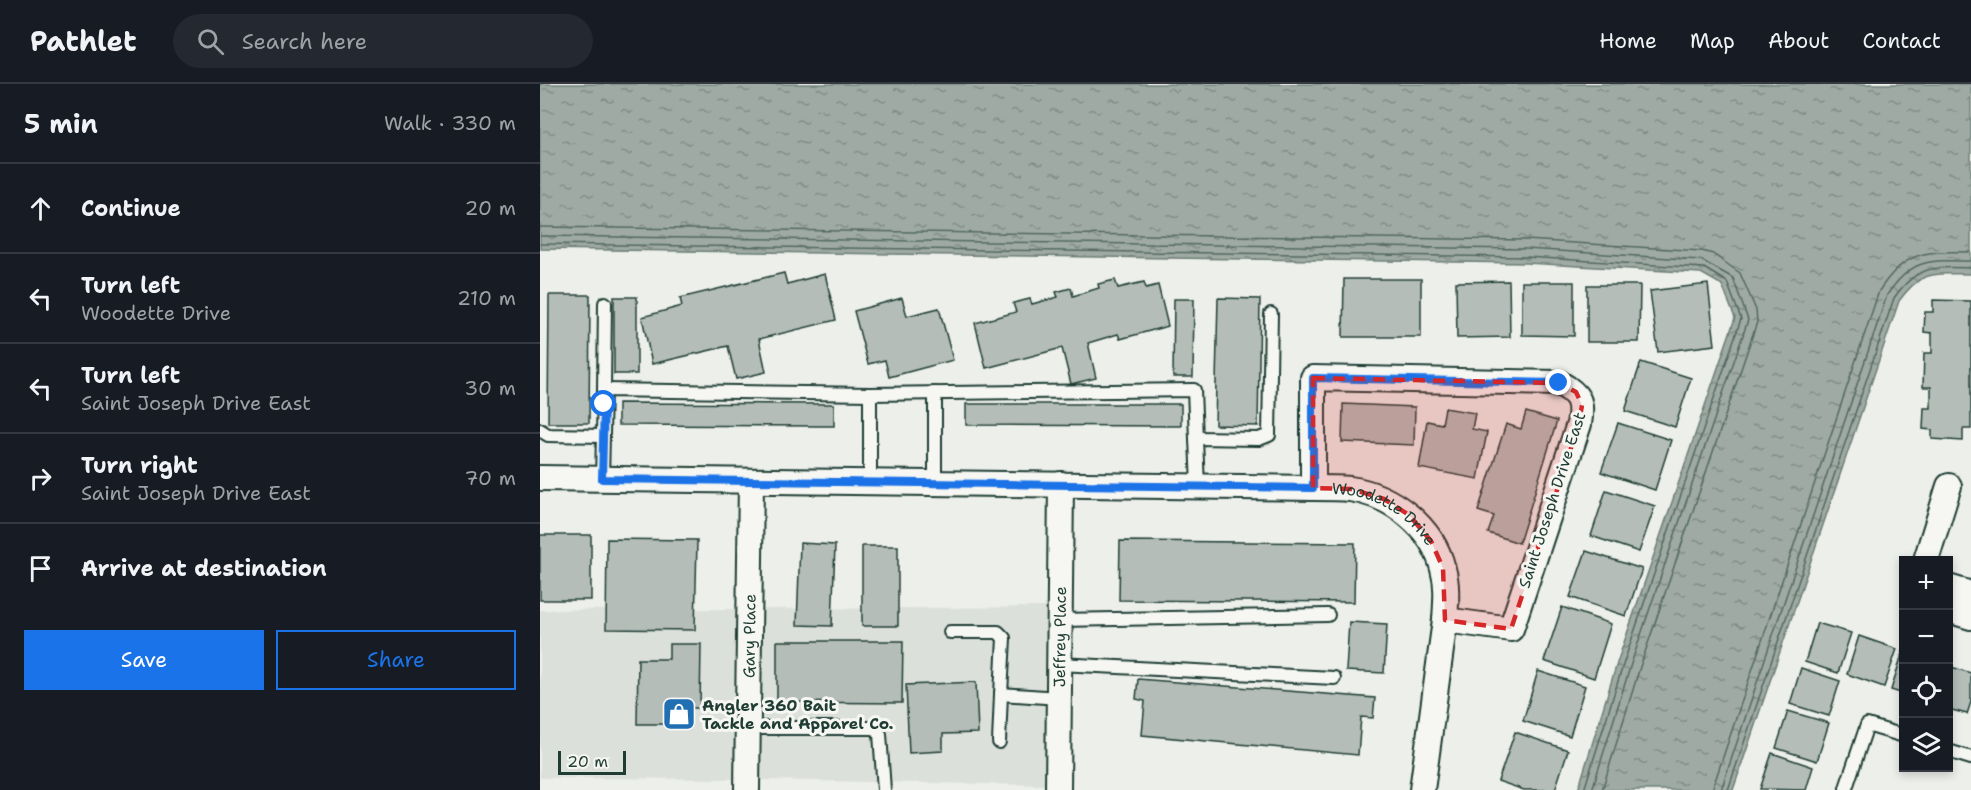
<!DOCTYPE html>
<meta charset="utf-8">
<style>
body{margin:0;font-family:"Shantell Sans",sans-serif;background:#242831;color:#f1f3f6}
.controls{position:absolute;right:18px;bottom:18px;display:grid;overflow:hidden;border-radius:0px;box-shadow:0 3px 9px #0003}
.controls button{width:54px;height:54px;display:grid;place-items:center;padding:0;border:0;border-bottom:2px solid #363941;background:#171b24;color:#f1f3f6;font:30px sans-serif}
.scale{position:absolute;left:18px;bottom:15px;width:68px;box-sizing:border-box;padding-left:6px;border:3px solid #1f3d34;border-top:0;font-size:16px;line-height:21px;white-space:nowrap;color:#1f3d34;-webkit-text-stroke:4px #f6f6f2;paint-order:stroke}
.stop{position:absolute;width:18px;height:18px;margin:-14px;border:4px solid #1a73e8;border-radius:50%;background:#fff}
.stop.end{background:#1a73e8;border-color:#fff;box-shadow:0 2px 6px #0008}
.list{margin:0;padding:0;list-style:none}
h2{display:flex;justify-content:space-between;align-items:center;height:78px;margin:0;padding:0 24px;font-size:26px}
h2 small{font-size:20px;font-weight:400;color:#9ea1a6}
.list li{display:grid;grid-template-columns:39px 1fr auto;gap:18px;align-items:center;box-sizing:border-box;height:90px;padding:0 24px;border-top:2px solid #363941}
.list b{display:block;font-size:22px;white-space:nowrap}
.list p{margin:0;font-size:20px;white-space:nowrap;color:#9ea1a6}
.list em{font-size:20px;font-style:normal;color:#9ea1a6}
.actions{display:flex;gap:12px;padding:18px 24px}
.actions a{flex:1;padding:14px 0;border:2px solid #1a73e8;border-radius:0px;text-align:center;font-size:21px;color:#1a73e8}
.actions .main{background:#1a73e8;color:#fff}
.icon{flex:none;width:33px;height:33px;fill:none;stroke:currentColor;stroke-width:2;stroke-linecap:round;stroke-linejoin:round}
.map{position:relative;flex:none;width:1431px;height:706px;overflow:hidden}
header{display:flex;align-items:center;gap:36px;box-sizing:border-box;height:84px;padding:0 30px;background:#171b24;border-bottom:2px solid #363941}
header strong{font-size:28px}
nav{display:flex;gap:33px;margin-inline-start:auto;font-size:21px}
.search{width:420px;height:54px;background:#242831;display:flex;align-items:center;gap:15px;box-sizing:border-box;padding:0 21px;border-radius:33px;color:#9ea1a6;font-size:22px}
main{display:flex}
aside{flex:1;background:#171b24}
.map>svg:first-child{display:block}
</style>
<header>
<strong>Pathlet</strong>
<div class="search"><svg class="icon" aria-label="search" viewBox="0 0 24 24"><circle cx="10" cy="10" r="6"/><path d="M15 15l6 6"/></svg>Search here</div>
<nav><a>Home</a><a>Map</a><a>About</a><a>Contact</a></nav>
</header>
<main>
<aside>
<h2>5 min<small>Walk · 330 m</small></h2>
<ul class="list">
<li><svg class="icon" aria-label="ahead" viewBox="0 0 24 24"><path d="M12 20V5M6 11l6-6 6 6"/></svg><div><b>Continue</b></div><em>20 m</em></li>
<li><svg class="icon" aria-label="left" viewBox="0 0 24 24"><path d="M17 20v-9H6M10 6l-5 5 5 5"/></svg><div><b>Turn left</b><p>Woodette Drive</p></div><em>210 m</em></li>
<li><svg class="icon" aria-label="left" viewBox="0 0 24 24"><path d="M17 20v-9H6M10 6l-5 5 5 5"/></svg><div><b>Turn left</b><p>Saint Joseph Drive East</p></div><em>30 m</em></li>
<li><svg class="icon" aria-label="right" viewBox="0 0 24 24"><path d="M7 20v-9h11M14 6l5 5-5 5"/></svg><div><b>Turn right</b><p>Saint Joseph Drive East</p></div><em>70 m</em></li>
<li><svg class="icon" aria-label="arrive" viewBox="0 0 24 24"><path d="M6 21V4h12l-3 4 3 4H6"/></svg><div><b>Arrive at destination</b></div></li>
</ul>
<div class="actions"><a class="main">Save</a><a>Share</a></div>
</aside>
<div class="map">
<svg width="1431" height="706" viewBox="0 0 1431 706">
<defs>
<pattern id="water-ripples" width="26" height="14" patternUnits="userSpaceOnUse" patternTransform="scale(1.5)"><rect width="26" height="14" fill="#9faaa4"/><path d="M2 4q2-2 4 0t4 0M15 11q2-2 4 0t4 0" fill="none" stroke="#818c86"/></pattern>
</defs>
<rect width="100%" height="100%" fill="#edefea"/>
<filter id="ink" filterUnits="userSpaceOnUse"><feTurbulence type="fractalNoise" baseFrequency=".0167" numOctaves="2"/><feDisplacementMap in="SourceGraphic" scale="12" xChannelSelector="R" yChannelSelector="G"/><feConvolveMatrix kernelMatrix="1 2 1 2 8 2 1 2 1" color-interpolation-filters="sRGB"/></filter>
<g filter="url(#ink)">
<g fill="#dce0db">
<path d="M508,523L506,701L219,696L221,525Z"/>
<path d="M197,525L195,695L0,694V526Z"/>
</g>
<path fill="url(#water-ripples)" stroke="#6c7e77" stroke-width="1.5" d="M0,0H1431V190C1394,190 1382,185 1359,217L1193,706H1038L1078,576L1195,234L1182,201L1161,189L986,179L0,165Z"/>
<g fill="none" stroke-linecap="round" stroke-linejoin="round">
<g stroke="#526961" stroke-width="1.5">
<path d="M0,143L986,156L1162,167L1173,170L1200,189L1216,226L1217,238L1100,583L1062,706"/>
<path d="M0,152L986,165L1161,176L1193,194L1208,236L1091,580L1052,706"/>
<path d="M0,160L986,173L1164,184L1187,198L1201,235L1084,578L1044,706"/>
<path d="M1172,706L1339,207C1365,166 1386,167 1431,168"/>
<path d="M1181,706L1347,211C1372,174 1389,176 1431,177"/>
<path d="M1188,706L1354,214C1377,181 1393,183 1431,184"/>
</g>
</g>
<g fill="#b4bdb8" stroke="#1f3d34" stroke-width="1.5">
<path d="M244,189L247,200L285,190L296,236L219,255L226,288L196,295L188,262L112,280L102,233L142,222L140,214Z"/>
<path d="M804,195H881V253H803Z"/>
<path d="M575,196L578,204L604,198L606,204L618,201L628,242L580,255L578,250L548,259L556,294L531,300L522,264L446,284L435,239L476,228L473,219L490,215L492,220L518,213L516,208L531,204L533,212L559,204L558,200Z"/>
<path d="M969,197L970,253L917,254L916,198Z"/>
<path d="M982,198H1034V252L982,251Z"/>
<path d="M1168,200L1175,261L1118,268L1110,207Z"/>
<path d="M1047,201H1100L1099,258H1047Z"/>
<path d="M9,211H50L49,339H8Z"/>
<rect x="74" y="213" width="23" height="77"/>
<path d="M362,214L367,232L399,224L413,276L349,293L345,276L328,280L314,227Z"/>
<path d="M678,214L720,215L718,342L675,341Z"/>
<path d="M634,215H654L653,293H633Z"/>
<path d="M1393,216L1431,217V345H1423V357L1392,355V346L1383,345L1384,324H1391V303H1383L1384,269H1392V249L1384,248L1385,228H1393Z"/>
<path d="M1101,278L1151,294L1135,343L1085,327Z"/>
<path d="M78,319L294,320V342L78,341Z"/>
<path d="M426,320H641V342L426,341Z"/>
<path d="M803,320L875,323L874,361L802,358Z"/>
<path d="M905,324L935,329L932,345L947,348L938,395L879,384L887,337L902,340Z"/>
<path d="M986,328L1017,337L979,459L948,449L954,432L938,427L966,340L981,345Z"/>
<path d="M1078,339L1131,356L1115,406L1061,388Z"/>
<path d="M1066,406L1115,422L1099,468L1051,452Z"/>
<rect x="0" y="451" width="51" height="65"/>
<path d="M67,455L157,456L155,546L66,545Z"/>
<path d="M580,457L815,459L814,518L579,516Z"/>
<path d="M260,459L295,461L292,542L257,541Z"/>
<rect x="322" y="462" width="36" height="80"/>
<path d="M1046,467L1102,485L1086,532L1030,513Z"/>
<path d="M1022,523L1071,540L1054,594L1004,577Z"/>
<path d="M809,538L847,540L844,589L806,587Z"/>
<path d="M1277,539L1311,549L1298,589L1265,578Z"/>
<path d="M1319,552L1357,565L1344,603L1307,590Z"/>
<path d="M237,557H363L362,619L237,618Z"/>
<path d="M129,560H161L160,624H145L144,640H97L98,575H129Z"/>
<path d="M1363,567H1364V610L1351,606Z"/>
<path d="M1408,582L1431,589V618L1427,630L1408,625Z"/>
<path d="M1261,584L1300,597L1289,632L1250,620Z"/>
<path d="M998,587L1045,602L1030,652L983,637Z"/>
<path d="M598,595L835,614L833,634L821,633L818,671L602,651L605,617L596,615Z"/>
<path d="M436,598L438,649L403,650V667L369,669L366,601Z"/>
<path d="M1248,627L1289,639L1277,677L1236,664Z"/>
<path d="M975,648L1028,666L1015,706H984L958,697Z"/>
<path d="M1232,669L1273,683L1266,706L1220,705Z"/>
</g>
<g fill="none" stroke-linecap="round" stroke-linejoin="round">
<g stroke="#1f3d34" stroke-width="16">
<g id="lane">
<path d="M64,306L65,219"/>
<path d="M395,309V400"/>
<path d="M330,310V399"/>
<path d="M0,346L8,351L63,352"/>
<path d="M656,354L719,355L729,351L731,230"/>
<path d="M62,395L64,306L330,310L654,306L658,403"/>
<path d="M520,536L788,531"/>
<path d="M410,548H458L464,554L461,610L519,614"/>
<path d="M519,580L794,594"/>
<path d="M207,644H335L340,650L344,706"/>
<path d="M459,658L461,610"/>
<path d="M1408,667L1431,674"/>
<path d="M1306,704L1327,641L1364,652"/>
</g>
</g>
<g stroke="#1f3d34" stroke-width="28">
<g id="street">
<path id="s1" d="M0,394L773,404C785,404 798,404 810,405C852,411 893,443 903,485C908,502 906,519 905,536L882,706"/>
<path d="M773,404V294L1019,299C1039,310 1043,317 1039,340L971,545L905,536"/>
<path d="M1386,476L1409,402"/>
<path d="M1408,503L1431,510"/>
<path d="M1408,526L1431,533"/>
<path id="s2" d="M207,706L211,398"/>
<path id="s3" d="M518,706L521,400"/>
</g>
</g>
<use href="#lane" stroke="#f6f6f2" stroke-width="12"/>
<use href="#street" stroke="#f6f6f2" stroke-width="24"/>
</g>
</g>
<g fill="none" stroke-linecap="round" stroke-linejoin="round" filter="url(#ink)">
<path stroke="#1a73e8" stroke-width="8" d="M64,320L62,395L773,404V294L1019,299"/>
</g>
<path fill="#d62828" fill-opacity="0.2" stroke="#d62828" stroke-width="4.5" stroke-dasharray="12 8" stroke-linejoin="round" d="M773,294L1019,299L1036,308L1042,321L1039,340L971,545L905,536L903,484L891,457L869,431L844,415L811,405L773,404Z"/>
<defs>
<g id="shop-square" transform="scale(1.725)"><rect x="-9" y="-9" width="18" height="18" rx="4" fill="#1f6fb2" stroke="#f6f6f2"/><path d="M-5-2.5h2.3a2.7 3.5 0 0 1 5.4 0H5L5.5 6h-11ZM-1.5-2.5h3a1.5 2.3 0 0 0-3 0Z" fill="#fff"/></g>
</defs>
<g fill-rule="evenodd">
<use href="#shop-square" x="139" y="630"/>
</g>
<g text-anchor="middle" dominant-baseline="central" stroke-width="6" stroke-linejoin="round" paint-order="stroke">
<g font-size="16" fill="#1f3d34" stroke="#f6f6f2">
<text transform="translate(1012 416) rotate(-72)">Saint Joseph Drive East</text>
<text stroke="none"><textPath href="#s1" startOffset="852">Woodette Drive</textPath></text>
<text stroke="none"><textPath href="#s2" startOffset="154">Gary Place</textPath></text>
<text stroke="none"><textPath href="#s3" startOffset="153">Jeffrey Place</textPath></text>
</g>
<g font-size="16" font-weight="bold" fill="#1f3d34" stroke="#f6f6f2" text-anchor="start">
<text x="162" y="621">Angler 360 Bait<tspan x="162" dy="18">Tackle and Apparel Co.</tspan></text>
</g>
</g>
</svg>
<div class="controls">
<button>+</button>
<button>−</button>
<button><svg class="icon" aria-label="locate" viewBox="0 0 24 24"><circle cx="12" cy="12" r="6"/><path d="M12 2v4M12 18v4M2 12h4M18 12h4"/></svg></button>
<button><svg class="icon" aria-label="layers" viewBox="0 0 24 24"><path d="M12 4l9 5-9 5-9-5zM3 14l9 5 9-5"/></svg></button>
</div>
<div class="scale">20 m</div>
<div class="stop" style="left:64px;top:320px"></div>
<div class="stop end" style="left:1019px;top:299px"></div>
</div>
</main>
